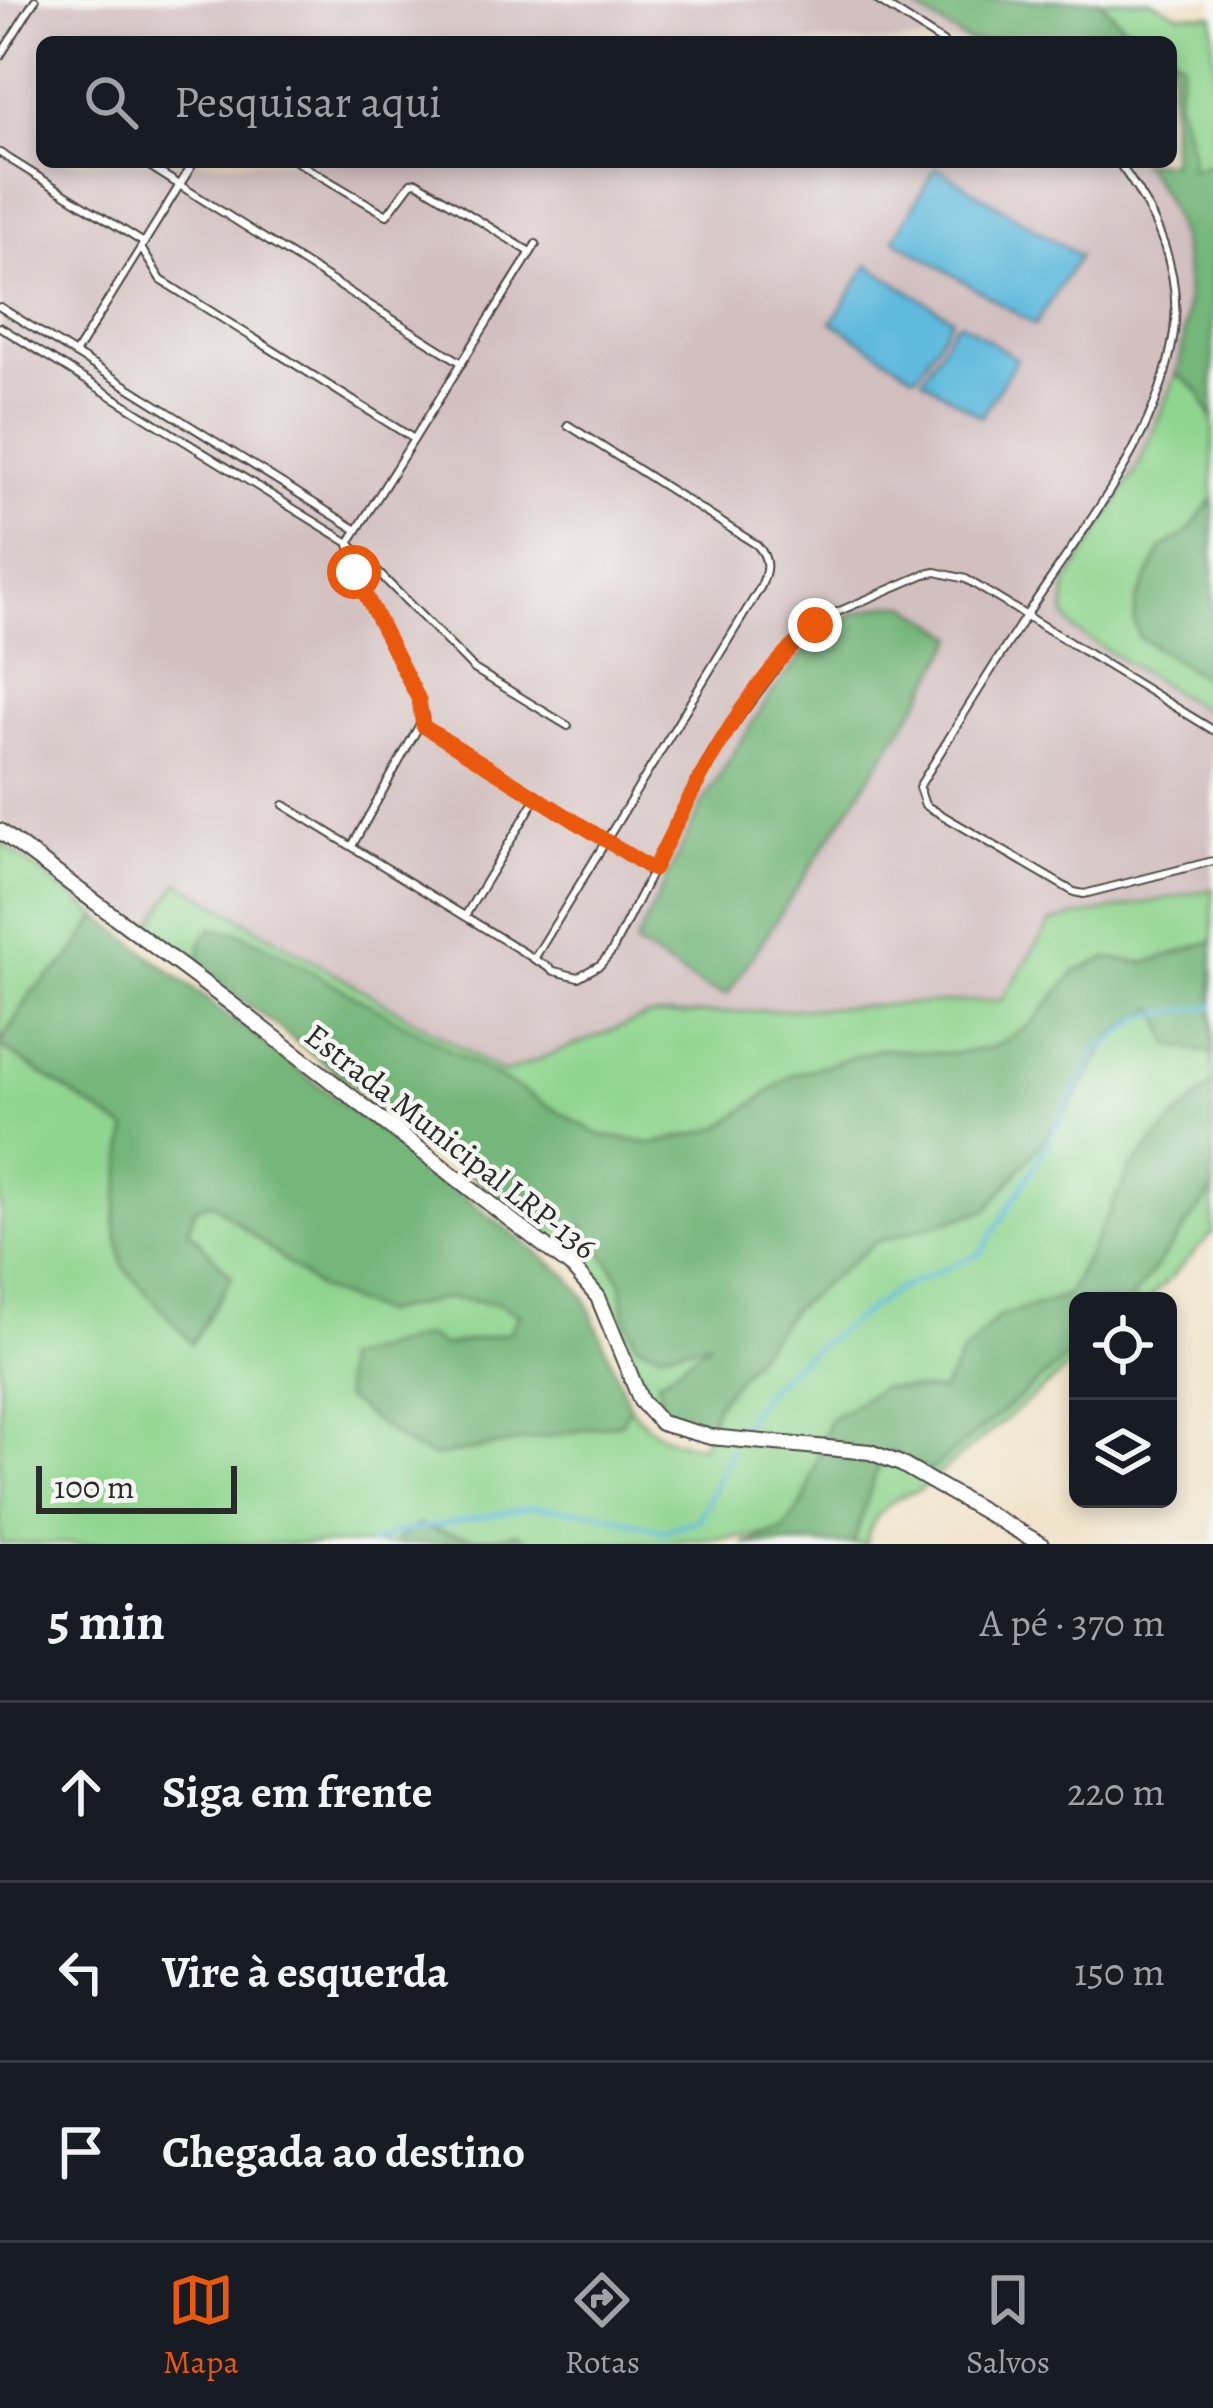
<!DOCTYPE html>
<html lang="pt">
<meta charset="utf-8">
<style>
body{margin:0;font-family:Alegreya,serif;background:#20242c;color:#f1f3f6}
.controls{position:absolute;right:36px;bottom:36px;display:grid;overflow:hidden;border-radius:18px;box-shadow:0 6px 18px #0003}
.controls button{width:108px;height:108px;display:grid;place-items:center;padding:0;border:0;border-bottom:3px solid #363941;background:#171b24;color:#f1f3f6;font:60px sans-serif}
.scale{position:absolute;left:36px;bottom:30px;width:201px;box-sizing:border-box;padding-left:12px;border:6px solid #2b2b2b;border-top:0;font-size:33px;line-height:42px;white-space:nowrap;color:#2b2b2b;-webkit-text-stroke:9px #f6f6f2;paint-order:stroke}
.stop{position:absolute;width:36px;height:36px;margin:-27px;border:9px solid #ea580c;border-radius:50%;background:#fff}
.stop.end{background:#ea580c;border-color:#fff;box-shadow:0 3px 12px #0008}
.list{margin:0;padding:0;list-style:none}
h2{display:flex;justify-content:space-between;align-items:center;height:156px;margin:0;padding:0 48px;font-size:51px}
h2 small{font-size:39px;font-weight:400;color:#9ea1a6}
.list li{display:grid;grid-template-columns:78px 1fr auto;gap:36px;align-items:center;box-sizing:border-box;height:180px;padding:0 48px;border-top:3px solid #363941}
.list b{display:block;font-size:45px;white-space:nowrap}
.list em{font-size:39px;font-style:normal;color:#9ea1a6}
.icon{flex:none;width:66px;height:66px;fill:none;stroke:currentColor;stroke-width:2;stroke-linecap:round;stroke-linejoin:round}
.map{position:relative;flex:none;width:1213px;height:1544px;overflow:hidden}
.search{position:absolute;background:#171b24;box-shadow:0 6px 18px #0003;left:36px;right:36px;top:36px;height:132px;display:flex;align-items:center;gap:30px;box-sizing:border-box;padding:0 42px;border-radius:18px;color:#9ea1a6;font-size:45px}
.sheet{height:696px;background:#171b24}
nav{display:flex;justify-content:space-around;align-items:center;box-sizing:border-box;height:168px;border-top:3px solid #363941;background:#171b24;font-size:33px;color:#9ea1a6}
nav a{display:grid;justify-items:center;gap:6px}
nav .on{color:#ea580c}
.map>svg:first-child{display:block}
</style>
<div class="map">
<svg width="1213" height="1544" viewBox="0 0 1213 1544">
<rect width="100%" height="100%" fill="#f6f6f2"/>
<filter id="ink" filterUnits="userSpaceOnUse"><feTurbulence type="fractalNoise" baseFrequency=".00833" numOctaves="2"/><feDisplacementMap in="SourceGraphic" scale="24" xChannelSelector="R" yChannelSelector="G"/><feConvolveMatrix kernelMatrix="1 2 1 2 8 2 1 2 1" color-interpolation-filters="sRGB"/></filter>
<filter id="wash" filterUnits="userSpaceOnUse"><feTurbulence type="fractalNoise" baseFrequency=".004" numOctaves="4" result="noise"/><feDisplacementMap in="SourceGraphic" scale="48" xChannelSelector="R" yChannelSelector="G"/><feGaussianBlur stdDeviation="2.7" result="paint"/><feColorMatrix in="noise" values="0 0 0 0 0 0 0 0 0 0 0 0 0 0 0 0 0 1.4 0 .05"/><feComposite in="paint" operator="in"/></filter>
<g filter="url(#wash)">
<rect width="100%" height="100%" fill="#f0e2c7"/>
<path fill="#d2bfc0" d="M0,0H902L969,42H42V162H1141L1158,183L1180,232L1188,282L1185,344L1177,374L1137,469L1067,584L1074,630L1213,716V889L1051,922L1003,1000L648,1016L504,1073L179,882L148,929L56,863L0,820Z"/>
<g fill="#90d58f" stroke="#5e805d" stroke-width="3">
<path d="M1100,0H1150L1179,14L1213,15V163L1188,171L1192,151L1177,101L1182,61L1171,54V42C1139,42 1120,23 1100,0Z"/>
<path d="M1177,374L1199,391L1213,421V499L1186,534L1162,549L1139,637L1213,684V716L1074,630L1064,613L1067,584L1137,469Z"/>
<path d="M0,841L98,916L70,958L32,992L0,1043Z"/>
<path d="M179,882L504,1073L648,1016L1002,1000L1051,922L1213,889V941L1146,963L1107,958L1077,971L1030,1025L994,1047L952,1054L880,1049L792,1075L720,1128L654,1144L600,1135L240,934L202,941L198,966L148,929Z"/>
<path d="M1156,1007L1171,1046L1213,1053V1084L1167,1127L1130,1170L1067,1296L1033,1308L962,1355L942,1391L882,1387L829,1420C819,1450 808,1511 783,1530C747,1544 548,1544 500,1542C472,1540 445,1534 419,1525L398,1539L397,1544H0V1046L127,1130L115,1222L191,1342L210,1315L189,1230L194,1208L212,1201L319,1289L381,1313L448,1298L499,1304L520,1316L509,1333L444,1346L344,1398L410,1447L434,1457L621,1423L630,1407C651,1434 668,1442 702,1446L717,1403L792,1309L876,1242L987,1210L1073,1103L1112,1035Z"/>
<path d="M1213,1191V1233L1148,1301H1130Z"/>
<path d="M534,1224L585,1226L622,1282L625,1318L661,1352L713,1341L658,1381L660,1397L649,1402L606,1293L584,1264Z"/>
<path d="M1078,1349V1360L918,1491C891,1496 870,1517 866,1544H853L876,1472L893,1452L929,1472Z"/>
</g>
<g fill="#74b67a" stroke="#507052" stroke-width="3">
<path d="M902,0H1100L1120,23L1151,42H969Z"/>
<path d="M1171,54L1182,61L1177,101L1192,151L1189,170L1213,163V421L1199,391L1177,374C1195,300 1191,223 1141,162H1171Z"/>
<path d="M1213,499V684L1139,637L1134,621L1136,601L1162,548L1186,534Z"/>
<path d="M887,605H908L956,637L917,705L727,995L705,988L635,945L703,802L770,695L816,638L852,614Z"/>
<path d="M98,916L568,1276L585,1298L630,1407L621,1423L434,1457L410,1447L344,1398L342,1359L425,1336L444,1346L508,1333L520,1315L499,1304L448,1298L381,1313L319,1289L212,1202L194,1208L189,1230L232,1277L192,1343L123,1266L115,1222L127,1130L0,1046L32,992L70,958Z"/>
<path d="M211,928L240,933L267,946L600,1135L654,1144L720,1128L792,1075L880,1049L952,1054L994,1047L1030,1025L1076,971L1107,958L1146,963L1213,941V1053L1171,1046L1156,1008L1112,1035L1073,1103L987,1210L876,1242L792,1310L717,1403L707,1428L678,1422L649,1402L660,1397L658,1382L710,1342L661,1352L637,1344L625,1318L622,1282L585,1226L534,1224L198,966L202,940Z"/>
<path d="M1213,1084V1191L1130,1301H1078V1349L929,1472L892,1452L876,1472L853,1544H743L783,1530L804,1502L829,1420L882,1387L942,1391L962,1355L998,1317L1067,1296L1130,1170L1167,1127Z"/>
<path d="M418,1525C451,1536 487,1544 518,1532L529,1542L397,1544L398,1539Z"/>
</g>
<g fill="#5fbadd" stroke="#457284" stroke-width="3">
<path d="M936,167L1079,256L1035,325L894,239Z"/>
<path d="M868,265L952,318L918,374L913,375L832,322Z"/>
<path d="M961,322L1017,359L981,417L922,379L955,324Z"/>
</g>
<g fill="none" stroke-linecap="round" stroke-linejoin="round">
<g stroke="#5fbadd" stroke-width="4.5">
<path d="M738,1432L766,1389L798,1361L896,1290L981,1253L1037,1162L1096,1052L1144,1016L1213,1006"/>
<path d="M371,1544L392,1534L533,1507L596,1512L664,1531L699,1520L731,1451"/>
</g>
</g>
</g>
<g filter="url(#ink)">
<g fill="none" stroke-linecap="round" stroke-linejoin="round">
<g stroke="#494642" stroke-width="10">
<g id="service">
<path d="M877,0L943,42"/>
<path d="M0,56L35,0"/>
<path d="M0,153L144,243"/>
<path d="M143,162L462,363"/>
<path d="M297,162L387,215L411,183L417,182L530,252"/>
<path d="M1118,162C1155,211 1182,269 1174,332C1160,435 1086,524 1031,608C992,667 956,727 919,787L925,805L1074,892L1084,894L1213,861"/>
<path d="M141,248L161,280L414,439"/>
<path d="M0,307L357,530"/>
<path d="M0,327L349,543L474,669L568,726"/>
<path d="M75,354L194,162"/>
<path d="M423,726L653,870"/>
<path d="M284,805L554,971L578,977L600,965L612,951L712,753L796,642L835,613L925,574L936,572L966,579L1213,730"/>
<path d="M352,846L424,717L419,700L354,572L349,543L536,244"/>
<path d="M465,916L537,797"/>
<path d="M534,959L760,588C768,571 770,559 757,545L568,425"/>
</g>
</g>
<g stroke="#494642" stroke-width="18">
<path id="minor" d="M0,831L229,1002L573,1268L598,1297L641,1401L661,1423L711,1437L870,1452L901,1464L1041,1544"/>
</g>
<use href="#service" stroke="#fff" stroke-width="6"/>
<use href="#minor" stroke="#fff" stroke-width="14"/>
</g>
</g>
<g fill="none" stroke-linecap="round" stroke-linejoin="round" filter="url(#ink)">
<path stroke="#ea580c" stroke-width="15" d="M354,572L419,700L423,726L653,870C697,783 740,690 815,625"/>
</g>
<g text-anchor="middle" dominant-baseline="central" stroke-width="9" stroke-linejoin="round" paint-order="stroke">
<g font-size="33" fill="#2b2b2b" stroke="#f6f6f2">
<text transform="translate(451 1141) rotate(38)">Estrada Municipal LRP-136</text>
</g>
</g>
</svg>
<div class="controls">
<button><svg class="icon" aria-label="locate" viewBox="0 0 24 24"><circle cx="12" cy="12" r="6"/><path d="M12 2v4M12 18v4M2 12h4M18 12h4"/></svg></button>
<button><svg class="icon" aria-label="layers" viewBox="0 0 24 24"><path d="M12 4l9 5-9 5-9-5zM3 14l9 5 9-5"/></svg></button>
</div>
<div class="scale">100 m</div>
<div class="stop" style="left:354px;top:572px"></div>
<div class="stop end" style="left:815px;top:625px"></div>
<div class="search"><svg class="icon" aria-label="search" viewBox="0 0 24 24"><circle cx="10" cy="10" r="6"/><path d="M15 15l6 6"/></svg>Pesquisar aqui</div>
</div>
<section class="sheet">
<h2>5 min<small>A pé · 370 m</small></h2>
<ul class="list">
<li><svg class="icon" aria-label="ahead" viewBox="0 0 24 24"><path d="M12 20V5M6 11l6-6 6 6"/></svg><div><b>Siga em frente</b></div><em>220 m</em></li>
<li><svg class="icon" aria-label="left" viewBox="0 0 24 24"><path d="M17 20v-9H6M10 6l-5 5 5 5"/></svg><div><b>Vire à esquerda</b></div><em>150 m</em></li>
<li><svg class="icon" aria-label="arrive" viewBox="0 0 24 24"><path d="M6 21V4h12l-3 4 3 4H6"/></svg><div><b>Chegada ao destino</b></div></li>
</ul>
</section>
<nav>
<a class="on"><svg class="icon" aria-label="map" viewBox="0 0 24 24"><path d="M3 6l6-2 6 2 6-2v14l-6 2-6-2-6 2zM9 4v14M15 6v14"/></svg>Mapa</a>
<a><svg class="icon" aria-label="directions" viewBox="0 0 24 24"><path d="M12 3l9 9-9 9-9-9zM9 14v-3h6M13 9l2 2-2 2"/></svg>Rotas</a>
<a><svg class="icon" aria-label="saved" viewBox="0 0 24 24"><path d="M7 4h10v16l-5-4-5 4z"/></svg>Salvos</a>
</nav>
